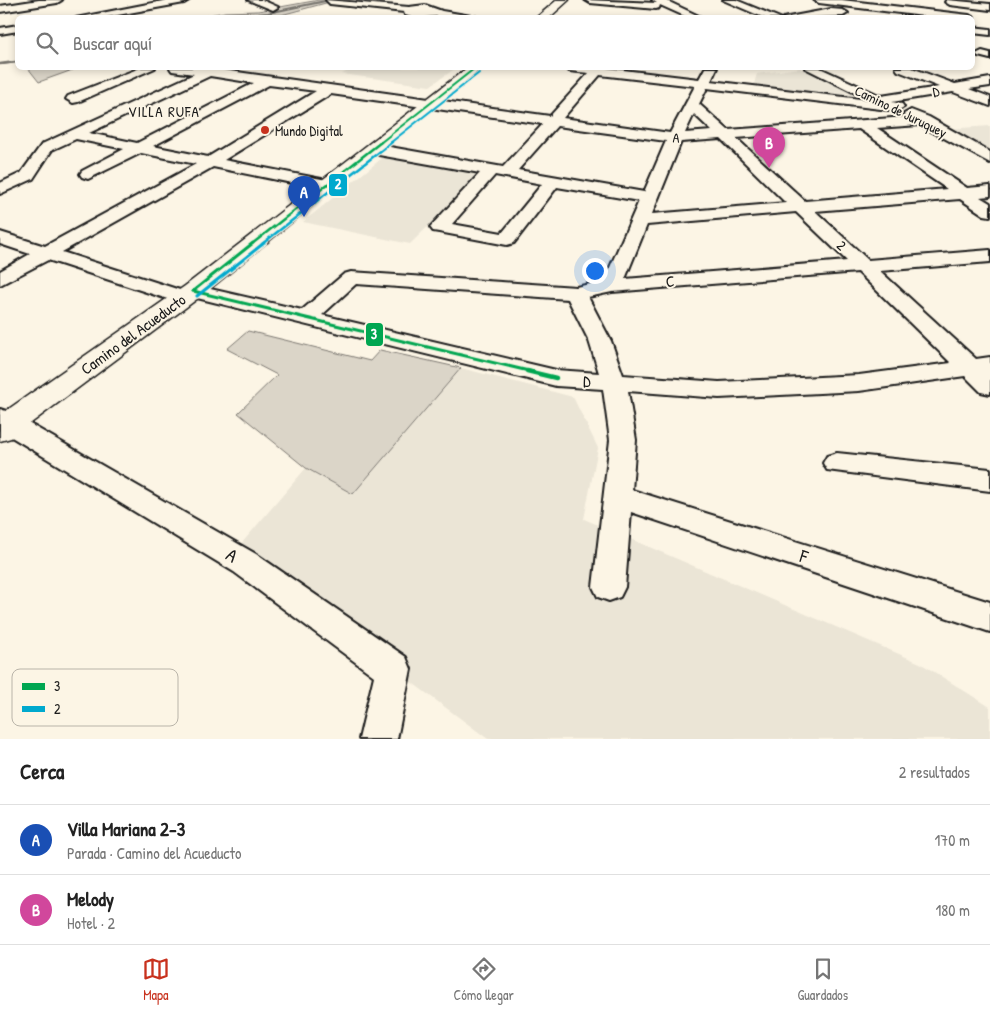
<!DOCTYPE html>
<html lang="es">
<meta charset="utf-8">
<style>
body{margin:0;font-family:"Patrick Hand",sans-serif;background:#f6f6f6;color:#222}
.you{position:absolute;left:594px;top:270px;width:18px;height:18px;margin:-12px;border:4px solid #fff;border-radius:50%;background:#1a73e8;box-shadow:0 0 0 8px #1a73e833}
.badge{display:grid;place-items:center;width:32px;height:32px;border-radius:50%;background:#c8321e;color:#fff;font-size:16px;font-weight:700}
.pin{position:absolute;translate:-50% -41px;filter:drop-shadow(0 1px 2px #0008)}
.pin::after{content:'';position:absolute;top:26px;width:18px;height:15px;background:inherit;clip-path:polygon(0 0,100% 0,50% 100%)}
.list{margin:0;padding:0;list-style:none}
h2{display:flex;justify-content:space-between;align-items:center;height:65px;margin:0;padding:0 20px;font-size:21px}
h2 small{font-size:16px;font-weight:400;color:#767676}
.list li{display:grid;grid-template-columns:32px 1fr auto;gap:15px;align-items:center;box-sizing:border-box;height:70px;padding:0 20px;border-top:1px solid #e0e0e0}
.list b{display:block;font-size:19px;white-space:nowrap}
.list p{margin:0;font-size:16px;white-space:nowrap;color:#767676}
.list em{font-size:16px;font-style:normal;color:#767676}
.icon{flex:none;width:28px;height:28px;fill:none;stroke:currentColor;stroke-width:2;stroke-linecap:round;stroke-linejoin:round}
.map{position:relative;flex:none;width:990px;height:739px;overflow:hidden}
.search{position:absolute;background:#fff;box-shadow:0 2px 8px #0003;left:15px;right:15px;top:15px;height:55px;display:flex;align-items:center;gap:12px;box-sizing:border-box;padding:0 18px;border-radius:8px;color:#767676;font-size:19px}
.sheet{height:205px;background:#fff}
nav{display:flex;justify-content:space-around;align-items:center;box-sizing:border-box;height:70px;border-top:1px solid #e0e0e0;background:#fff;font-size:14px;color:#767676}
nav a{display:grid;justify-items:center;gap:2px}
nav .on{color:#c8321e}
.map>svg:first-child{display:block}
</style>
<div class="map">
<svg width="990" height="739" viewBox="0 0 990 739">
<rect width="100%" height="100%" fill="#fcf5e5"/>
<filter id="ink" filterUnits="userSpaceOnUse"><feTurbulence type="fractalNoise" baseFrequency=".02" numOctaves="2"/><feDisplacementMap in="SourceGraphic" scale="10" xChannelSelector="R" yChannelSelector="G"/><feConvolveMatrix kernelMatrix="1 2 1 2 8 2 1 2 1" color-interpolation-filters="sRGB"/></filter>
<g filter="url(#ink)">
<g fill="#ebe5d6">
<path d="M353,68H456L430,86L342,74Z"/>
<path d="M800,68L869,100L753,87L757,74Z"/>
<path d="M990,126V154L947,129Z"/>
<path d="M386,155L483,173L410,244L303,222Z"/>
<path d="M461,368L573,397L598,448L584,519L920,663L990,707V739H488L235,551L306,468L353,494Z"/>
</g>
<g fill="#dbd5c8" stroke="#7c7872">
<path d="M319,0H337L281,15L193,18L225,12L258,11Z"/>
<path d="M28,68H78L39,82Z"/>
<path d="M248,331L370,361L380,350L461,368L353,494L306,468L238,413L277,375L227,349Z"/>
</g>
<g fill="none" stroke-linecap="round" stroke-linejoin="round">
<g stroke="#75726c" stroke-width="2">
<path d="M215,18L268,13L330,0"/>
<path d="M3,64L18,62"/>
</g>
<path stroke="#75726c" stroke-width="2.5" d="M0,64L15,62"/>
<g stroke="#1c1c1c" stroke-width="4">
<g id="minor">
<path d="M39,0H62L57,3L0,12V6Z"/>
<path d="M168,0H189L184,3L101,18H76Z"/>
<path d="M248,0H262L278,7L273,10Z"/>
<path d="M326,0L409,7L425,5L442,11L483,18L436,16L415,18L405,15L404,12L330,4Z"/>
<path d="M585,0L657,3L652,0H665L703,18H689L660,5L659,8L656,9L590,3Z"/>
<path d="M723,0H736L780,18H765Z"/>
<path d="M814,0H842L969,15L974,18L972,20V18H940L819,3Z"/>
<path d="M947,0L990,4V10L950,5L945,2Z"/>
<path d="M831,9L843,10L848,13L843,16L783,18Z"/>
<path d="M18,25V31L0,34V28Z"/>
<path d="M972,27L990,29V35L972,33Z"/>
<path d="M982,51L990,53V59L978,56L976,54Z"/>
<path d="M140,68H155L78,102L73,103L66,99L68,96Z"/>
<path d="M170,68H209L550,116L589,73L569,71L567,68H606L699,79L705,68H717L711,81L869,100L805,68H820L881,96L939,87L898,71L896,68H912L955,84L990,78V86L969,89L990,97V106L953,92L892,102L902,104L904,107L897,111L707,88L699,104L728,130L906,117L904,114L911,110L929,117L990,152V163L920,125L877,128L967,188L990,186V196L980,197L990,203V216L984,215L960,199L815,211L868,260L990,250V262L880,271L976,359L990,357V394L981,392L965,376L859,391L719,398L628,391L636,440L632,490L990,602V632L631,512L625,587L620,597L609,601L598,597L593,587L610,440L603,389L556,386L193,297L190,302L183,304L48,260L0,285V271L30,254L0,244V232L45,246L196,164L141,153L88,179L82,177L80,174L82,171L124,149L76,139L52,150L33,179L0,194V183L21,173L42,144L194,74L172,71ZM600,75L695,86L670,133L563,118ZM210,76L254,83L137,143L89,133ZM269,85L316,91L208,157L153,146ZM331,94L543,124L503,167L373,144L365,149L373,154L480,173L430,227L433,231L439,232L507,245L514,243L557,187L639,201L604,281L576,287L351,272L344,274L302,310L193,285L186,287L183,291L62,252L213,167L326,190L332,189L334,185L332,181L224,160ZM694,114L712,131L685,133ZM557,126L666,141L644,192L518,170ZM859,129L947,189L805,201L736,138ZM721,139L786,203L652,214L681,142ZM495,175L542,184L502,233L452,224ZM796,212L847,261L625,279L647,225ZM858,272L951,363L859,375L719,382L623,375L611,341L588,297L612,292ZM356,284L568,299L589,341L599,373L556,370L322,315Z"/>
<path d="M0,409L9,412L256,554L406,657L411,669L397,739H359L374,676L234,572L0,430Z"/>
<path d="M837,453L990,469V491L827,470L823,463L827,456Z"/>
</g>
</g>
<g stroke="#1c1c1c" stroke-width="3">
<g id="major">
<path d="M557,0H569L549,18H536Z"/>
<path d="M467,68H482L201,296L11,438L0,441V415L185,286Z"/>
</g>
</g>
<use href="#minor" fill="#fcf5e5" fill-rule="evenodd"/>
<use href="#major" fill="#fcf5e5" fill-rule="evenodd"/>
<g stroke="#fcf5e5" stroke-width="4">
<path id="bus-1-far3" d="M380,143L475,68"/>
</g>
<g stroke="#fcf5e5" stroke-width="5">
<path id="bus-1-far2" d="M252,244L381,142"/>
</g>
<g stroke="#fcf5e5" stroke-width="6">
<g id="bus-1-far1">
<path d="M193,291L533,372"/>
<path d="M193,291L253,243"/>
</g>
</g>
<g stroke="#fcf5e5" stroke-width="8">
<path id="bus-1" d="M527,371L556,378"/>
</g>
<g stroke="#fcf5e5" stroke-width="4">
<path id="bus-2-far2" d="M390,143L479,73"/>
</g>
<g stroke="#fcf5e5" stroke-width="5">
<path id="bus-2-far1" d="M262,244L392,142"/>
</g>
<g stroke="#fcf5e5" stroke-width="6">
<path id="bus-2" d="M197,296L264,243"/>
</g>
<use href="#bus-1-far3" stroke="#00a651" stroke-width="2"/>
<use href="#bus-1-far2" stroke="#00a651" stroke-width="2.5"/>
<use href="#bus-1-far1" stroke="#00a651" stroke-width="3"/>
<use href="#bus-1" stroke="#00a651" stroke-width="4.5"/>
<use href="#bus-2-far2" stroke="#00a9ce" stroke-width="2"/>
<use href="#bus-2-far1" stroke="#00a9ce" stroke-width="2.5"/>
<use href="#bus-2" stroke="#00a9ce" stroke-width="3"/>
</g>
</g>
<circle fill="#c8321e" stroke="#fcf5e5" stroke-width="2" cx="265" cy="130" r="5"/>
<g text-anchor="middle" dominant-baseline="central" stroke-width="4" stroke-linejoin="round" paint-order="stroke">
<g font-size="14" fill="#1c1c1c" stroke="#fcf5e5">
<text transform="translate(936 91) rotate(-9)">D</text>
<text transform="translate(901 111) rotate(26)">Camino de Juruquey</text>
<text transform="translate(676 137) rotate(2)">A</text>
<text transform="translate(842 245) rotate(43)">2</text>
</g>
<g font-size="14" fill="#1c1c1c" stroke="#fcf5e5" text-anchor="start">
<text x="275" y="130">Mundo Digital</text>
</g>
<g font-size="15" letter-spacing="1" fill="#1c1c1c" stroke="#fcf5e5">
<text x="164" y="111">VILLA RUFA</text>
</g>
<g font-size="16" fill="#1c1c1c" stroke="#fcf5e5">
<text transform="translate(670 281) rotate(-5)">C</text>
<text transform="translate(133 334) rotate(-36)">Camino del Acueducto</text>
<text transform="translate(587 381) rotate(4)">D</text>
</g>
<g font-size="19" fill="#1c1c1c" stroke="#fcf5e5">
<text transform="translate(232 555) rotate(31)">A</text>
<text transform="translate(804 556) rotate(18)">F</text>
</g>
</g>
<rect x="12" y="669" width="166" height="57" rx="8" fill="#fcf5e5" stroke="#b9b4a9" stroke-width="1"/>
<rect x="22" y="683" width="23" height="7" fill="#00a651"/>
<rect x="22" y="706" width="23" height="6" fill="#00a9ce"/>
<g font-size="14" fill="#1c1c1c">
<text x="54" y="691">3</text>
<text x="54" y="714">2</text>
</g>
<g stroke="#fcf5e5" stroke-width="2">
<rect x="328" y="173" width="20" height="24" rx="5" fill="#00a9ce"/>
<rect x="365" y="322" width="19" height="25" rx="5" fill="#00a651"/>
</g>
<g font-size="14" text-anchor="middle" font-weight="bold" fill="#fff">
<text x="338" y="189">2</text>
<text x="374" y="339">3</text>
</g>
</svg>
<div class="you"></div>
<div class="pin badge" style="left:304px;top:217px;background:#1a4fb4">A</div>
<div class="pin badge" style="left:769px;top:168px;background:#d1479c">B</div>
<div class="search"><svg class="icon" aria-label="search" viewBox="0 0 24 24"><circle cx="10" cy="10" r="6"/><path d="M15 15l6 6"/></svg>Buscar aquí</div>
</div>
<section class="sheet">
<h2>Cerca<small>2 resultados</small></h2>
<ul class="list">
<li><span class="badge" style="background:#1a4fb4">A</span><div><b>Villa Mariana 2-3</b><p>Parada · Camino del Acueducto</p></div><em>170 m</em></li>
<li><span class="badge" style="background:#d1479c">B</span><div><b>Melody</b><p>Hotel · 2</p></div><em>180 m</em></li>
</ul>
</section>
<nav>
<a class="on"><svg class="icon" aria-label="map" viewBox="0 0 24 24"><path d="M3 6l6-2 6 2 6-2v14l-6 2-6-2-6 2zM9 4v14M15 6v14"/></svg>Mapa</a>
<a><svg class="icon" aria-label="directions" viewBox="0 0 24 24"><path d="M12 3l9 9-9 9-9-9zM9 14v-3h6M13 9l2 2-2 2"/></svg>Cómo llegar</a>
<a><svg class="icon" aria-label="saved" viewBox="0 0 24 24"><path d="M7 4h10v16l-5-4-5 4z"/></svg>Guardados</a>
</nav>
